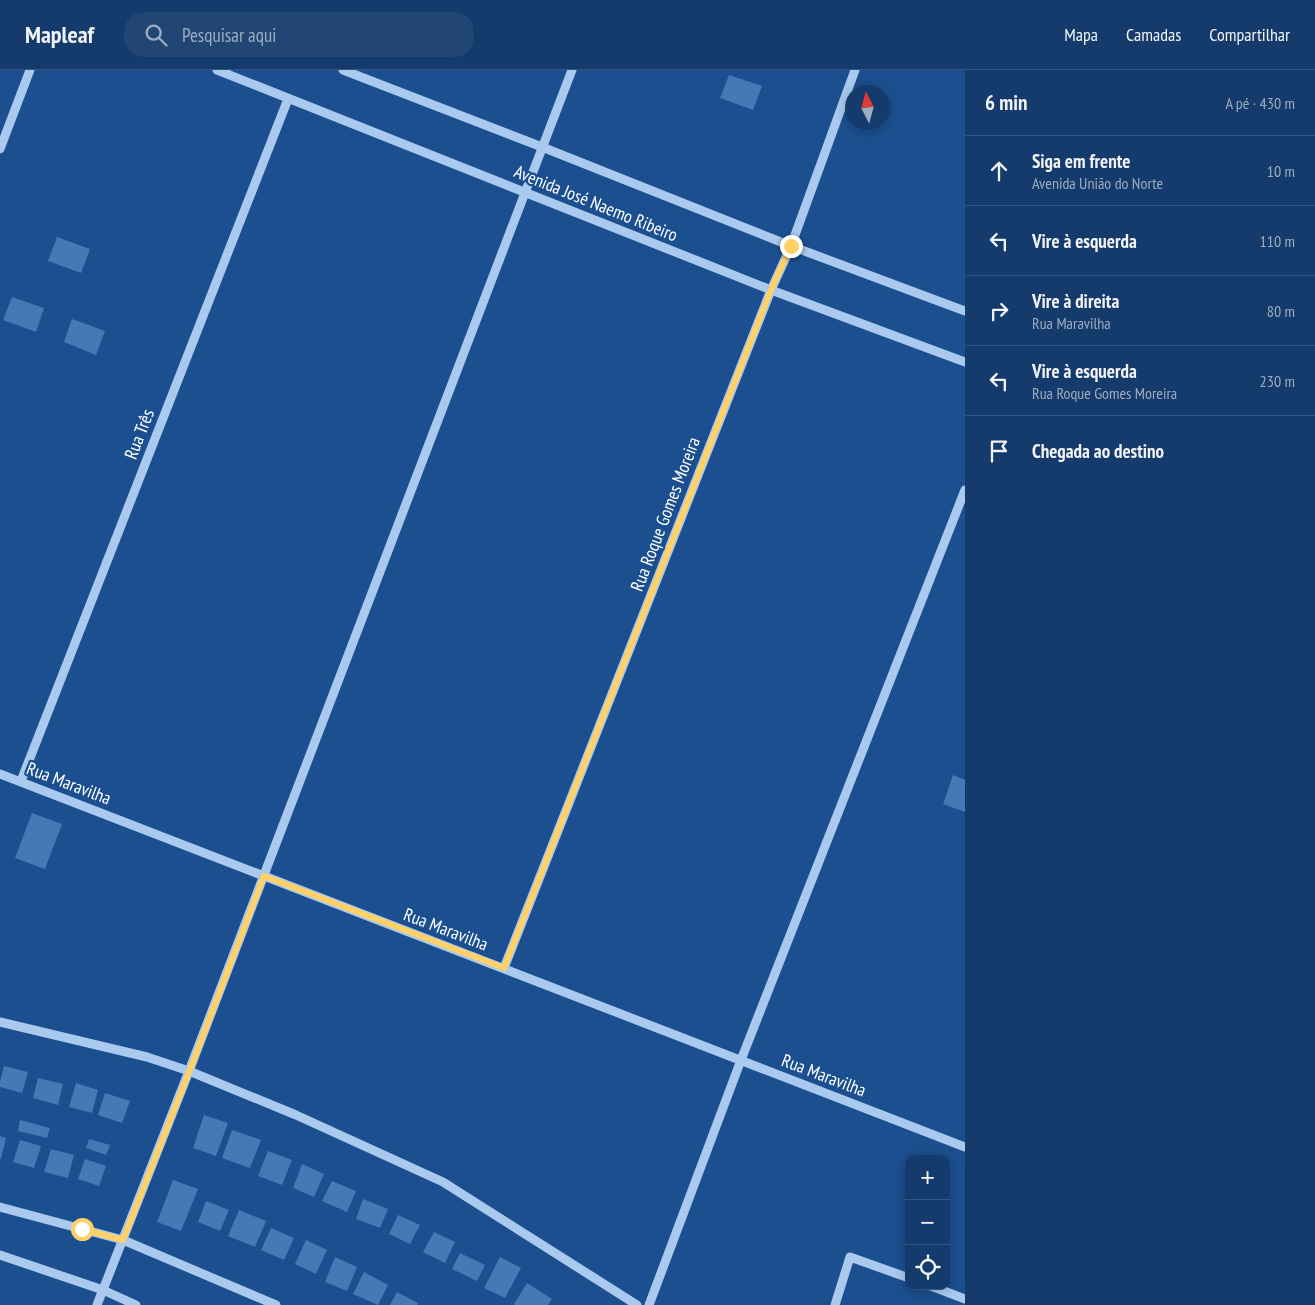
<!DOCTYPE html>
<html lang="pt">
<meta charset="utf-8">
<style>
body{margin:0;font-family:"PT Sans Narrow",sans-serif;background:#214673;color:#f1f3f6}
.controls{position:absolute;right:15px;bottom:15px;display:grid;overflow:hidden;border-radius:10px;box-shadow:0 2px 12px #0003}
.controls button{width:45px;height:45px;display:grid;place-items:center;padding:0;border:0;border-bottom:1px solid #33557e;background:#143b6b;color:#f1f3f6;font:25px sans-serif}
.compass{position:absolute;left:845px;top:15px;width:45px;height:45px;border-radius:50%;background:#143b6b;box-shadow:0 2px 12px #0003;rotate:354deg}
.stop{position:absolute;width:15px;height:15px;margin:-11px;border:4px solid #ffd166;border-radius:50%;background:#fff}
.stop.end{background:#ffd166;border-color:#fff;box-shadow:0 1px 5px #0008}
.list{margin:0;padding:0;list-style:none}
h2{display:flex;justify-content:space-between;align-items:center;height:65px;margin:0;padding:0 20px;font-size:21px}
h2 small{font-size:16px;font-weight:400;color:#9dadc1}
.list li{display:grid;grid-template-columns:32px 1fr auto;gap:15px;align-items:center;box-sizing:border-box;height:70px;padding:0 20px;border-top:1px solid #33557e}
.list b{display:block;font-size:19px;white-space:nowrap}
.list p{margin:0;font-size:16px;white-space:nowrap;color:#9dadc1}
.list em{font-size:16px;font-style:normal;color:#9dadc1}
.icon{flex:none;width:28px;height:28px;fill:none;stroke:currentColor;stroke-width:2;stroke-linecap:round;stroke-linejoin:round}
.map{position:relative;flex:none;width:965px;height:1235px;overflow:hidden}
header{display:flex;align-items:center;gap:30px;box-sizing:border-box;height:70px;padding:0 25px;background:#143b6b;border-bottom:1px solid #33557e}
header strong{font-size:24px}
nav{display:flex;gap:28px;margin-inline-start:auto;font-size:18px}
.search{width:350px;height:45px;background:#214673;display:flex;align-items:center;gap:12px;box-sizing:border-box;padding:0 18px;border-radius:20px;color:#9dadc1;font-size:19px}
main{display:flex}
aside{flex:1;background:#143b6b}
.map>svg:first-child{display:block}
</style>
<header>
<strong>Mapleaf</strong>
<div class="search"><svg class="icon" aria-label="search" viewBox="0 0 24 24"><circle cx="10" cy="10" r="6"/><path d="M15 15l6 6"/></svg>Pesquisar aqui</div>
<nav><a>Mapa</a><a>Camadas</a><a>Compartilhar</a></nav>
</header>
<main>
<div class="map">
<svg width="965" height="1235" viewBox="0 0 965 1235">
<rect width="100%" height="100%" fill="#1b4f8f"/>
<g fill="#4478b7">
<path d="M729,5L762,16L753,40L720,28Z"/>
<path d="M57,167L90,179L81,203L48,191Z"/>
<path d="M12,227L44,238L36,262L3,250Z"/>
<path d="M72,249L105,261L96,285L64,272Z"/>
<path d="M953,705L965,710V742L943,734Z"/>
<path d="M32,743L62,754L45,799L15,788Z"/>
<path d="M4,996L28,1002L22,1023L0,1017V1012Z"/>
<path d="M38,1008L63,1014L58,1035L33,1028Z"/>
<path d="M76,1013L98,1020L92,1043L69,1037Z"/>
<path d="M105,1023L130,1031L122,1053L98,1045Z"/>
<path d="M204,1045L228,1053L216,1086L193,1078Z"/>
<path d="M20,1050L50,1058L47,1068L18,1061Z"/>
<path d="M232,1060L261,1070L250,1098L222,1088Z"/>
<path d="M0,1066L6,1068L1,1089H0Z"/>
<path d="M89,1069L110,1075L106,1085L86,1078Z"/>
<path d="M20,1070L41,1076L34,1098L13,1092Z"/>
<path d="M51,1079L74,1085L68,1108L44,1102Z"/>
<path d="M268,1081L292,1090L282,1115L258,1106Z"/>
<path d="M85,1089L106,1096L99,1116L78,1109Z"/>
<path d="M302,1094L324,1104L314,1127L293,1118Z"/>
<path d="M173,1110L198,1119L181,1161L157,1152Z"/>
<path d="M332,1111L356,1121L347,1142L322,1131Z"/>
<path d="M363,1129L388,1139L380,1158L356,1149Z"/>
<path d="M206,1131L229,1140L220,1161L198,1152Z"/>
<path d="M239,1140L266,1151L255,1177L228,1166Z"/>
<path d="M398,1145L420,1155L410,1174L389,1164Z"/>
<path d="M271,1158L294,1168L284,1190L261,1180Z"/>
<path d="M434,1162L455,1172L445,1193L423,1182Z"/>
<path d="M306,1170L327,1180L316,1204L295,1194Z"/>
<path d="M460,1183L485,1195L477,1211L452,1199Z"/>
<path d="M335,1187L357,1197L347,1221L325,1212Z"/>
<path d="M500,1187L521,1198L505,1228L484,1218Z"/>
<path d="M364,1202L388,1215L378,1235L353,1224Z"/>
<path d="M527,1213L552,1229L548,1235H515L514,1234Z"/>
<path d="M397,1222L418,1233L417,1235H390Z"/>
</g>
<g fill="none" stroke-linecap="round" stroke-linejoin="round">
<g stroke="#a9c9ee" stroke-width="9">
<path d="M217,0L771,220L965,292"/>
<path d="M343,0L542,77L791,176L965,241"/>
<path d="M0,79L30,0"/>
<path d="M0,704L965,1077"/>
<path d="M21,711L288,29"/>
<path d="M504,898L771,220L791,176L855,0"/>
<path d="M0,952L147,987L189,1001L296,1045L443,1112L637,1235"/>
<path d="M0,1137L123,1170L276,1235"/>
<path d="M0,1185L103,1220L136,1235"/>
<path d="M931,1216L965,1229"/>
<path d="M97,1235L189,1001L572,0"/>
<path d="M649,1235L741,990L965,420"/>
<path d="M835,1235L850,1187L909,1208"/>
</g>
</g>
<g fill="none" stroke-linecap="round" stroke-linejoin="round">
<path stroke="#ffd166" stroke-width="6" d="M82,1159L123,1170L189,1002L264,806L504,898L771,220L791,176"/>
</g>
<g text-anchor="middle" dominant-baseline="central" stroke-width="4.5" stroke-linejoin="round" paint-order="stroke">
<g font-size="18" fill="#fff" stroke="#1b4f8f">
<text transform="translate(596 133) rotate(22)">Avenida José Naemo Ribeiro</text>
<text transform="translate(139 364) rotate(-69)">Rua Três</text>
<text transform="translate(665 444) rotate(-69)">Rua Roque Gomes Moreira</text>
<text transform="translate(69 713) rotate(21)">Rua Maravilha</text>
<text transform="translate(446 859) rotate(21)">Rua Maravilha</text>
<text transform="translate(824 1005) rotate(21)">Rua Maravilha</text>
</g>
</g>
</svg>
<div class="controls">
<button>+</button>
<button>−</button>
<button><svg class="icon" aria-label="locate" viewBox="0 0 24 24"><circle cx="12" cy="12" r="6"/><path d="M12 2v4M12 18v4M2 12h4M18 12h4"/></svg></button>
</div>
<svg class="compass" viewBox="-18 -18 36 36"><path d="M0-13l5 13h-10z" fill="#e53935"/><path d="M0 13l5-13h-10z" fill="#9dadc1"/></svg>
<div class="stop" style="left:82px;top:1159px"></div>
<div class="stop end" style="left:791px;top:176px"></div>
</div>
<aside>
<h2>6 min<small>A pé · 430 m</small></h2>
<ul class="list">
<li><svg class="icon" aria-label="ahead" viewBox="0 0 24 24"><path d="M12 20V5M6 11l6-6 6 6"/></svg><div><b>Siga em frente</b><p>Avenida União do Norte</p></div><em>10 m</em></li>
<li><svg class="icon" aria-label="left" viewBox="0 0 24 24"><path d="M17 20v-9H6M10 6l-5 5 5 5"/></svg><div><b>Vire à esquerda</b></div><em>110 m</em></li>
<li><svg class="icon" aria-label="right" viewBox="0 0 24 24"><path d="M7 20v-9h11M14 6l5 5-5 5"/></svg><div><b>Vire à direita</b><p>Rua Maravilha</p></div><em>80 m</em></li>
<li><svg class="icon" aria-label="left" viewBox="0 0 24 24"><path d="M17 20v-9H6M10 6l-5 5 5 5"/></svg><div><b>Vire à esquerda</b><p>Rua Roque Gomes Moreira</p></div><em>230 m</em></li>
<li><svg class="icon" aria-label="arrive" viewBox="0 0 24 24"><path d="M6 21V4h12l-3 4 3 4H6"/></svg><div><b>Chegada ao destino</b></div></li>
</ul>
</aside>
</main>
